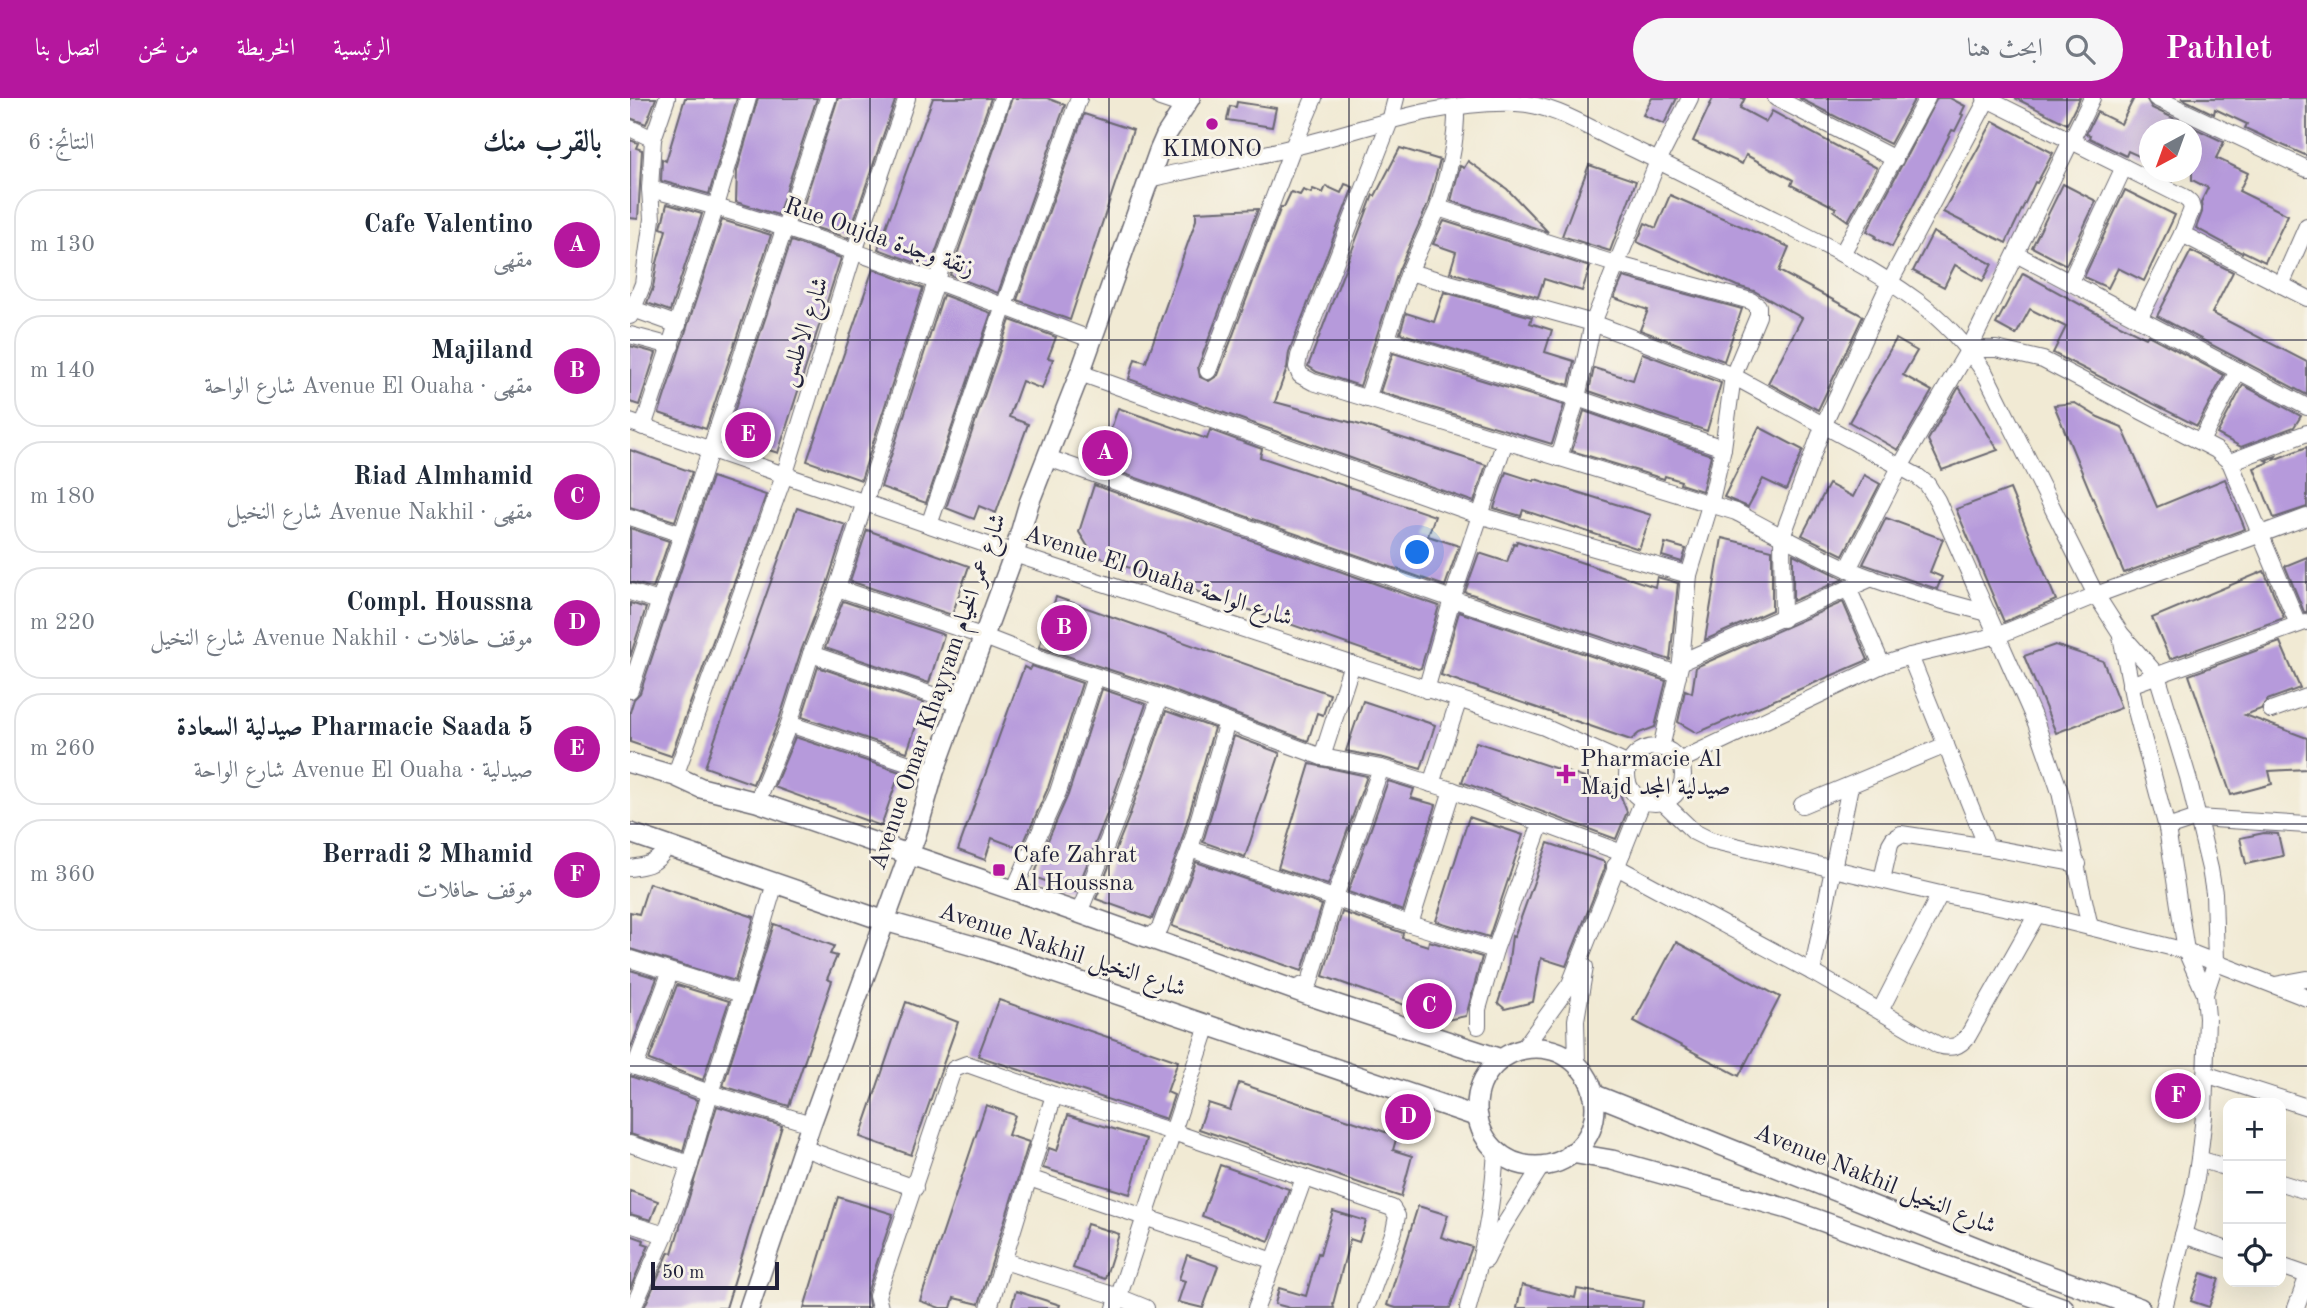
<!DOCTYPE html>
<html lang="ar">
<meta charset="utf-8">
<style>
body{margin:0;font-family:"Old Standard TT",Amiri,serif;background:#f6f6f7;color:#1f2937;direction:rtl}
.controls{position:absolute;right:21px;bottom:21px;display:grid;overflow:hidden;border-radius:14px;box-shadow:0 7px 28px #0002}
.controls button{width:63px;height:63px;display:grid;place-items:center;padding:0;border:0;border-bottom:2px solid #e0e1e3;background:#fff;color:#1f2937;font:35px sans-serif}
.compass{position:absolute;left:1509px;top:21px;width:63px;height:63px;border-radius:50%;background:#fff;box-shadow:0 7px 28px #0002;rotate:221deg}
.scale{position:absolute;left:21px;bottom:18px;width:128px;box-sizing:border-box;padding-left:7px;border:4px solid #22223b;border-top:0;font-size:19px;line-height:24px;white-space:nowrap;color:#22223b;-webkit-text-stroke:5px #f7f3e8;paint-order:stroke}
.you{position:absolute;left:788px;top:455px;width:24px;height:24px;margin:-18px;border:5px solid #fff;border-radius:50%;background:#1a73e8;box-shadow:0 0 0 10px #1a73e833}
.badge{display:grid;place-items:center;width:46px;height:46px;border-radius:50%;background:#b5179e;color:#fff;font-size:23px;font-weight:700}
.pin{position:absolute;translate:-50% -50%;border:4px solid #fff;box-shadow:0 2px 7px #0006}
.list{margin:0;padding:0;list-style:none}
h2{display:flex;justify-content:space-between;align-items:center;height:91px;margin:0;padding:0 28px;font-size:30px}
h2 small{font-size:23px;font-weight:400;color:#747a83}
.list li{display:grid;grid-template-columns:46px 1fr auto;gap:21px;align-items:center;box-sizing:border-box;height:112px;margin:0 14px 14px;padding:0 14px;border:2px solid #e0e1e3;border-radius:28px}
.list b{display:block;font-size:26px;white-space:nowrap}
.list p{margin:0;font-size:23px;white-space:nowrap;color:#747a83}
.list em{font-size:23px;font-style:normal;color:#747a83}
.icon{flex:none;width:38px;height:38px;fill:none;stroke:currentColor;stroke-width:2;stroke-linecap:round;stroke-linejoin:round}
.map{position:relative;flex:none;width:1677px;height:1210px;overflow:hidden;direction:ltr}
header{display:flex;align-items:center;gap:42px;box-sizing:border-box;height:98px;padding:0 35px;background:#b5179e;color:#fff}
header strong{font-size:33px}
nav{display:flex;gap:38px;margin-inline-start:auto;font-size:24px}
.search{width:490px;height:63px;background:#f6f6f7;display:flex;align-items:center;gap:18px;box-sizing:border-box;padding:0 24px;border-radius:38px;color:#747a83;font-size:26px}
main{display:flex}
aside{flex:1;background:#fff}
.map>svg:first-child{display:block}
</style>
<header>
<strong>Pathlet</strong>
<div class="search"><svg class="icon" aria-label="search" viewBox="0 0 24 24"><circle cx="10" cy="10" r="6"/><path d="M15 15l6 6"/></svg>ابحث هنا</div>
<nav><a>الرئيسية</a><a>الخريطة</a><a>من نحن</a><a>اتصل بنا</a></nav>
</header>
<main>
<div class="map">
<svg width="1677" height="1210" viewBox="0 0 1677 1210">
<rect width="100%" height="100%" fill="#f7f3e8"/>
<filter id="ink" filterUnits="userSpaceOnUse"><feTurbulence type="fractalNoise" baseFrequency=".0143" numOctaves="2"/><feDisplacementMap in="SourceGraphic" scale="14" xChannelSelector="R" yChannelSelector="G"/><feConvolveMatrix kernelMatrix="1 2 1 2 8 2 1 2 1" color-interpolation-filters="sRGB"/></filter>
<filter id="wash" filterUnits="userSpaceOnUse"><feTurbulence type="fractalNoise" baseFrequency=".00686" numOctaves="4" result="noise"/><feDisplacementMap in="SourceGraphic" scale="28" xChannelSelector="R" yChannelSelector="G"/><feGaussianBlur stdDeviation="1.57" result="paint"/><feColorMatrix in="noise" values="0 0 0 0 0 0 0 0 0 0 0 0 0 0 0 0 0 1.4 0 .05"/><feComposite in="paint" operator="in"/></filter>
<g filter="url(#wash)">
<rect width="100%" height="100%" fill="#f1ead4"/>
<g id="blocks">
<g fill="#b69adb">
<path d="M0,0H26L16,26L0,20Z"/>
<path d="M55,0H107L79,96L31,83L32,61L36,63Z"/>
<path d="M128,0H187L148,117L106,104L107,73Z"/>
<path d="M208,0H266L218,140L168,124Z"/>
<path d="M303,0H361L300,170L248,151Z"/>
<path d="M382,0H417L435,7L368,195L320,177Z"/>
<path d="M1022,0H1047L1034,26L1013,17Z"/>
<path d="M1083,0H1115L1110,10L1136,24L1142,13L1247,70L1218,123L1204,113L1206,110L1161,87L1163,82L1116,57L1112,66L1063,43Z"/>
<path d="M1169,0H1285L1260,46Z"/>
<path d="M1307,0H1320L1335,8L1331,16L1333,17L1325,33L1322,32L1262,149L1245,140L1246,138L1237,133Z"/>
<path d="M1385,0H1450L1437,26Z"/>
<path d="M1504,0H1516L1522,10L1594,44L1586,60L1618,75L1609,93L1658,117L1635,164L1613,153L1612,155L1566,130L1572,114L1571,104L1578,90L1562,82V32H1520V63L1498,53L1496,58L1459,40L1460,37L1456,36L1467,14L1491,26Z"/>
<path d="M1551,0H1677V58L1615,30L1617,26L1585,11L1584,16Z"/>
<path d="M607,4L646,10L642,29L597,22L600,8L606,9Z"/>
<path d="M454,16L503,32L440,222L387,202Z"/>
<path d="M1363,23L1423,55L1407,85L1405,84L1376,145L1313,114Z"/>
<path d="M0,42L8,45L6,50L12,52L8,121L0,120Z"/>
<path d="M770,50L810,62L798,106L769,171L730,288L687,274L678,268L743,97L745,98Z"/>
<path d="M838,63L877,91L918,134L821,103L830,68L834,70Z"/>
<path d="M959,67L1006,83L980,153L932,138Z"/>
<path d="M715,86L723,89L659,254L657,270L645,304L738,329L856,367L844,404L499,281L505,261L516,264L566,122V114L628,111L568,269L570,279L579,283L588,277L651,109H654L661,94L670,97L673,92L681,95L683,91L693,95L696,88L711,95Z"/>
<path d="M1433,86L1466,103L1436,167L1402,149Z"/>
<path d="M1495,92L1545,117L1514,183L1488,170L1478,190L1454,179Z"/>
<path d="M1040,97L1159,149L1149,173L1233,218L1188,312L1138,285L1172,220L1124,193L1107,188L1007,144L1015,125L1026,130Z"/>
<path d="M37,106L72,116L40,213L17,205L23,190L27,165L36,132L31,130Z"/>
<path d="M92,122L141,137L76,331L29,315Z"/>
<path d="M814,123L960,169L952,193L914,181L908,199L820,174L826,154L803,146Z"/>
<path d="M1303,134L1362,166L1353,183L1325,167L1314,189L1283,173Z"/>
<path d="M161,143L211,160L148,355L96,338Z"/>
<path d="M1561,153L1603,174L1582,215L1677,264V297L1527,218Z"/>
<path d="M243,171L293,190L231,382L177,363Z"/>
<path d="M1393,175L1464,214L1516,240L1518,237L1594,277L1567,328L1423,255L1436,229L1400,211L1386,237L1366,226Z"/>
<path d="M993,179L1112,211L1094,263L1010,232L1018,212L984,200Z"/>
<path d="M814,194L902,219L900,225L922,232L915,254L944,263L939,287L770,235L776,215L804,224Z"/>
<path d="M313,197L361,215L296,405L251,389Z"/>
<path d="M380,222L426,239L418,260L423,261L412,291L392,283L379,319L398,326L366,415L349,408L344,421L316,410Z"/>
<path d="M1266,241L1287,253L1273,277L1302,293L1268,352L1219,324Z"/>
<path d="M0,248L26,255L9,307L0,304Z"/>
<path d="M763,255L934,307L922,346L750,294Z"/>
<path d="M1012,255L1091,285L1077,333L959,293L964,270L1003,282Z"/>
<path d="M1613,287L1671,318L1664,329L1611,349L1587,336Z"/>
<path d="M1329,289L1368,352L1312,372L1298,342Z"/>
<path d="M1445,305L1468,319L1492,329L1527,409L1595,381L1615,431L1494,475L1424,307Z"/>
<path d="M488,310L577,341L580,332L632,351L630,359L805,418L798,438L829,448L815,488L469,367Z"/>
<path d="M954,313L1081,357L1072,393L1050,386L1051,383L1035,378L1034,381L942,353Z"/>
<path d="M1129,329L1173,352L1156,392L1133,381L1118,409L1094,399Z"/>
<path d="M1677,349V409L1644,420L1624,370L1639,364L1635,362L1646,358L1643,362Z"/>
<path d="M0,352L62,374L45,423L0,409Z"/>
<path d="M876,374L904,383L905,381L1021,417L1009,451L893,412L891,418L864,410Z"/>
<path d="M1234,377L1250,386L1213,457L1172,437L1199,386L1223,399Z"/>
<path d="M82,379L136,397L41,658L0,644V614L4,601L10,595Z"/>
<path d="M464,387L809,508L791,570L788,571L463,457L449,434Z"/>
<path d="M1380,391L1426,502L1374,524L1326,411Z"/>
<path d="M167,410L216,427L197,486L171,553L149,622L123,686L75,669Z"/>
<path d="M1256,420L1313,441L1300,474L1312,479L1307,491L1233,466Z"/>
<path d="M0,430L39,443L23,490L0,484Z"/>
<path d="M237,432L339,468L322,517L220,483Z"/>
<path d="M1092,440L1142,452V512L1075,542Z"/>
<path d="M887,443L1025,489L1027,479L1048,485L1040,562L835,494L849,455L877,464L884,445L886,446Z"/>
<path d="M1035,445L1056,451L1052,464L1032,458Z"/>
<path d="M1163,456L1185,467L1214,481L1163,503Z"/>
<path d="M1677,459V514H1674L1655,468Z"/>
<path d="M1634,473L1654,520L1540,561L1522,520Z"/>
<path d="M426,499L700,596L693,617L687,615L678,643L533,589L409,549Z"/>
<path d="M213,503L314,537L299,585L195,550Z"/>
<path d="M1213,504L1238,562L1067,635L1048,624L1055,592L1062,595L1066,569Z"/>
<path d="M0,505L16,510L0,559Z"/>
<path d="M829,514L1036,583L1025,629L1009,635L1001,642L811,577Z"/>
<path d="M1650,544L1670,590L1637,602L1631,611L1615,617L1677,640V671L1639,673L1642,686L1601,697L1559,577Z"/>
<path d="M1425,547L1473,563L1491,610L1426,635L1394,558Z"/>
<path d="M402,568L452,585L418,690L391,751L362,740L355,762L328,752L394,569L400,572Z"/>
<path d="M188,569L294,605L277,654L172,619Z"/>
<path d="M472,591L516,606L479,711L446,794L404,779L411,758L438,697Z"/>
<path d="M733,603L805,627L791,671L754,660L716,653Z"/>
<path d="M536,613L584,630L550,748L522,821L466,801L499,719Z"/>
<path d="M604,638L650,655L615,759L573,744Z"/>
<path d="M165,639L270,674L251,728L144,689Z"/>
<path d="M846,644L988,691L997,714L986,741L832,684Z"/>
<path d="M680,666L737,678L698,787L648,770Z"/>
<path d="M758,683L784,691L781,700L806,707L773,813L718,794Z"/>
<path d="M839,719L893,737L859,839L806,823Z"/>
<path d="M1634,735L1648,736L1653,758L1616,766L1610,740Z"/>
<path d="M918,745L975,764V770L936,868L911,860L903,904L875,911L868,905L877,877L882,838L884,839Z"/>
<path d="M566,764L692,807L672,873L542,828Z"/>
<path d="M19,785L124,819L105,883L0,851V814L9,816Z"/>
<path d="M712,814L773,835L772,840L798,848L799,843L852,859L836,918L817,922L693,878Z"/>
<path d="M144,826L204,848L200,856L207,858L197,881L202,883L159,1008L93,988Z"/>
<path d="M1046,844L1150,899L1109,978L1004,923Z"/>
<path d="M0,872L27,880L0,952Z"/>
<path d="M47,887L99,903L73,982L19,962Z"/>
<path d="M369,902L548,963L537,994L544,997L536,1021L348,958Z"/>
<path d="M276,904L328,924L281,1057L230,1039Z"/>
<path d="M0,978L67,1002L53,1053L0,1036Z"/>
<path d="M609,985L767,1038L763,1052L782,1058L771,1099L569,1031L578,1005L600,1012Z"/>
<path d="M356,1007L385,1017L378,1037L399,1044L349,1206L324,1200L321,1210H310L290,1203Z"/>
<path d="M87,1008L152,1028L96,1210H14L39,1154L42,1155Z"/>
<path d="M438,1017L516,1041L500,1096L413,1070L419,1050L427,1053Z"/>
<path d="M590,1067L659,1091L639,1143L572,1118Z"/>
<path d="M0,1093L28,1103L21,1122L0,1116Z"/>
<path d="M208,1099L263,1116L237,1195L239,1208L238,1210H174Z"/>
<path d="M788,1108L818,1117L811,1139L842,1149L820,1210H766L757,1207Z"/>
<path d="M703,1113L736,1123L729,1144L720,1141L703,1206L704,1210H660L645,1206L649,1190L676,1198L688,1155L690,1156Z"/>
<path d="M457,1126L489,1136L475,1181L443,1170Z"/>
<path d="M0,1137L14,1142L13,1145L19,1147L0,1191Z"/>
<path d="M557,1157L588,1168L573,1210L548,1204L555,1183L549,1181Z"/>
<path d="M1571,1175L1589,1181L1579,1209L1561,1203Z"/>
<path d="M892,1187L945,1200L947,1191L1013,1203L1012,1210H887Z"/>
<path d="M386,1193L430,1207L429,1210H381Z"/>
</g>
</g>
</g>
<g filter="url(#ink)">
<use href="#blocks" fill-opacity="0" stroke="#6a6871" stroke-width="2"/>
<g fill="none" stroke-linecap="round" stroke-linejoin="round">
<g stroke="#6a6871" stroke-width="18">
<g id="minor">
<path d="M530,0L554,8"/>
<path d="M766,0L760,23L669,258L667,269L670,277L683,284L1106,414C1143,434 1179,454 1218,471C1263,490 1310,503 1358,515"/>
<path d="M1146,0L1265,61"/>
<path d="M1355,0L1554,99L1560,104L1562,111L1552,136L1677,200"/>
<path d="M1526,0L1677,71"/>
<path d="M0,30L23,41"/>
<path d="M519,81C567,70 616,61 664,49C736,31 810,2 886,5C923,6 960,31 993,46C1044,70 1094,96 1145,122C1193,146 1243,170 1287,203C1314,223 1336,247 1355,275L1466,497L1491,536L1527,577L1558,679L1580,771L1584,795L1586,863L1575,896"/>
<path d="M20,91C170,129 316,187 460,241"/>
<path d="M808,110C818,76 827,45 826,9"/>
<path d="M1212,156L1297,0"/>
<path d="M1386,156L1677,309"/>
<path d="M779,174L963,225L1103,278L1287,378L1297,386L1307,402L1406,625L1430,694L1460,829"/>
<path d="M1440,184L1494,69"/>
<path d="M1651,187L1677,128"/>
<path d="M3,211L48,227"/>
<path d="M0,218L13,186L22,121L20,91L23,41L37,0"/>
<path d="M1509,221L1552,136"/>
<path d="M0,237L41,248"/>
<path d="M758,242L947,300L1093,350"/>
<path d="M1339,251H1366L1413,262L1586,352L1600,364L1668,526"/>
<path d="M578,273L663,49L684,0"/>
<path d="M450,275L849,417L1059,477"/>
<path d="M737,301L779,174L808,110L985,166L1121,203L1128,208V218L1103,278L1093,350L1080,407L1059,477L1051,564L1031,650"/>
<path d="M0,324L384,456L914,629L999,667"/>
<path d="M13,329L86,108L118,0"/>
<path d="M1571,343L1608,273"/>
<path d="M418,360L822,501L1048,576"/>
<path d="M929,360L947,300L963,225L1028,63L1060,0"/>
<path d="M1600,364L1677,335"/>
<path d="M0,419L51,436"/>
<path d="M299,427L374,208L449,0"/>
<path d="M1218,471L1270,369L1339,251L1462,0"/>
<path d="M207,490L352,538L409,560L530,599L692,659L751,670L822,692L992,755"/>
<path d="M1218,490L1252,567"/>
<path d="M0,494L29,503"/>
<path d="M1153,521L1152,439L1194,326L1260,184L1358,0"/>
<path d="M1491,538L1505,609L1537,730L1556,853L1575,896L1577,919L1574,1018L1569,1061L1563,1099L1534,1210"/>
<path d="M181,556L329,606"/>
<path d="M1280,558L1357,749L1448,766"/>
<path d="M1051,564L1242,480"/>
<path d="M1500,587L1675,524"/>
<path d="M0,592L198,0"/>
<path d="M796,592L822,501L875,343"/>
<path d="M1641,612L1677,599"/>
<path d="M159,626L304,674"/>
<circle cx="1025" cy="677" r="28"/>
<path d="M692,659L722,566"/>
<path d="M1049,663L1252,567L1280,558L1369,537L1466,497L1677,419"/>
<path d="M45,678L154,378L224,154L277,0"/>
<path d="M801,686L829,601"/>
<path d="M127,704L159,626L181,556L207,490L306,184L372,0"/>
<path d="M1033,704L1064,734L1080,742L1310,796L1407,816L1556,853L1677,900"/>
<path d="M1172,707L1316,647"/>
<path d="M1537,730L1567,720L1677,727"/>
<path d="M560,751L780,826L865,852"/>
<path d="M985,768L1182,874L1308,947C1322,951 1329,949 1338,938L1407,816"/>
<path d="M0,770C14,768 23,767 32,756L31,746"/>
<path d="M1252,782L1260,746L1263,741L1271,736L1357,749"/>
<path d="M384,792L428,694L465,579"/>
<path d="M449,815L489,715L530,599"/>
<path d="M780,826L822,692"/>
<path d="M520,840L530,830L560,751L597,624"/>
<path d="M0,861L112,896"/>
<path d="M1182,874L1220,688"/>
<path d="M1645,887L1677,881"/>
<path d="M664,891L680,884L705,799L751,670"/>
<path d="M1250,913L1310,796"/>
<path d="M848,928V911L865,852L911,725"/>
<path d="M893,951L940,886L1013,702"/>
<path d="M0,967L80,995L181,1026"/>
<path d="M947,967L946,922L955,869"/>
<path d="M5,969L40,875"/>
<path d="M1575,976L1677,1009"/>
<path d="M0,1046L60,1066"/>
<path d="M173,1050L285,1090"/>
<path d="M1569,1061L1598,1070"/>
<path d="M399,1080L644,1163L626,1210"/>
<path d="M1651,1085L1677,1093"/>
<path d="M0,1126L35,1137"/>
<path d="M1553,1137L1598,1152"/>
<path d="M856,1162L870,1134L912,1067"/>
<path d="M374,1163L489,1199L516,1210"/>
<path d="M644,1163L674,1080"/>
<path d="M1651,1168L1677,1177"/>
<path d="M3,1210L35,1137L60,1066L80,995L112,896L145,785"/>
<path d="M250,1210L247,1198L321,978L324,971L337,966L424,997L543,1034L762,1110L767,1118L764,1133L736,1210"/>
<path d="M359,1210L424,997"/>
<path d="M485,1210L578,927"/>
<path d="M838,1210C853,1158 863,1106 866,1052"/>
<path d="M1666,1210L1677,1180"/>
</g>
</g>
<g stroke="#6a6871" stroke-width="22">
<g id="tertiary">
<path d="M0,665L45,678L71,690L127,704L449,815L681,898L871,961"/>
<path d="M0,735L255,823L354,851L848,1019"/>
<circle cx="906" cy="1009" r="59"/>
<path d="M963,996L1396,1169L1510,1210"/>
<path d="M941,1055L982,1062L1158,1111L1434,1210"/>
<path d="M119,1210L181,1026L286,737L304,674L384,456L399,405L450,275L529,53L536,37L560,0"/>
</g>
</g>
<use href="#minor" stroke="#fff" stroke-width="16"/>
<use href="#tertiary" stroke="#fff" stroke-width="19"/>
</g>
</g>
<path fill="none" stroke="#22223b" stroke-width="2" stroke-opacity="0.55" d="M240,0V1210M479,0V1210M719,0V1210M958,0V1210M1198,0V1210M1437,0V1210M0,242H1677M0,484H1677M0,726H1677M0,968H1677"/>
<g fill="#b5179e" stroke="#f7f3e8" stroke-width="2.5">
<circle cx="582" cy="26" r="7"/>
<path d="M932.5 665.5h7v7h7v7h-7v7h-7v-7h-7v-7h7z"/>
<rect x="362" y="765" width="14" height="14" rx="3.5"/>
</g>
<g text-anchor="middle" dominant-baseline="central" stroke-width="6" stroke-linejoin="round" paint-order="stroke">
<g font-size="24" fill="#22223b" stroke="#f7f3e8" text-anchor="start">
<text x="582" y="52" text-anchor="middle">KIMONO</text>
<text x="950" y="662">Pharmacie Al<tspan x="950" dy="28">Majd صيدلية المجد</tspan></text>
<text x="383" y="758">Cafe Zahrat<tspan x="383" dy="28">Al Houssna</tspan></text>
</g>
<g font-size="24" fill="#22223b" stroke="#f7f3e8">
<text transform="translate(249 140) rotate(19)">Rue Oujda زنقة وجدة</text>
<text transform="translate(175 234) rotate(-72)">شارع الاطلس</text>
<text transform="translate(528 479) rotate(18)">Avenue El Ouaha شارع الواحة</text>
<text transform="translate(309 594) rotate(-71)">Avenue Omar Khayyam شارع عمر الخيام</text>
<text transform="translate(432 853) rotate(18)">Avenue Nakhil شارع النخيل</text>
<text transform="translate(1245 1082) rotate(22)">Avenue Nakhil شارع النخيل</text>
</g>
</g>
</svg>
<div class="controls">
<button>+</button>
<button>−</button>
<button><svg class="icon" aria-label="locate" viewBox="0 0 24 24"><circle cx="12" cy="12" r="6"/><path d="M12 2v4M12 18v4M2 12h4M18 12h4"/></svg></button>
</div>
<svg class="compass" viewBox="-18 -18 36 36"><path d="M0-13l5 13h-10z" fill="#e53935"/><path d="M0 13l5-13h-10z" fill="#747a83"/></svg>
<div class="scale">50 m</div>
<div class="you"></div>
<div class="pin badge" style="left:475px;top:355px">A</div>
<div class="pin badge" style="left:434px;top:530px">B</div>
<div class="pin badge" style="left:799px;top:908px">C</div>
<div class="pin badge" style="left:778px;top:1019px">D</div>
<div class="pin badge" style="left:118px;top:337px">E</div>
<div class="pin badge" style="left:1548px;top:998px">F</div>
</div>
<aside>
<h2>بالقرب منك<small>النتائج: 6</small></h2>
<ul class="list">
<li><span class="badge">A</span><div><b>Cafe Valentino</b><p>مقهى</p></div><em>130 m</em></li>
<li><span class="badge">B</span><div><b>Majiland</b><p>مقهى · Avenue El Ouaha شارع الواحة</p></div><em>140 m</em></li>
<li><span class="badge">C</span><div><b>Riad Almhamid</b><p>مقهى · Avenue Nakhil شارع النخيل</p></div><em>180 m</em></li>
<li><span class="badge">D</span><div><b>Compl. Houssna</b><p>موقف حافلات · Avenue Nakhil شارع النخيل</p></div><em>220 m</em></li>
<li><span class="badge">E</span><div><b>Pharmacie Saada 5 صيدلية السعادة</b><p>صيدلية · Avenue El Ouaha شارع الواحة</p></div><em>260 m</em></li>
<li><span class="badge">F</span><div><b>Berradi 2 Mhamid</b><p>موقف حافلات</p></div><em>360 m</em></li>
</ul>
</aside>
</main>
